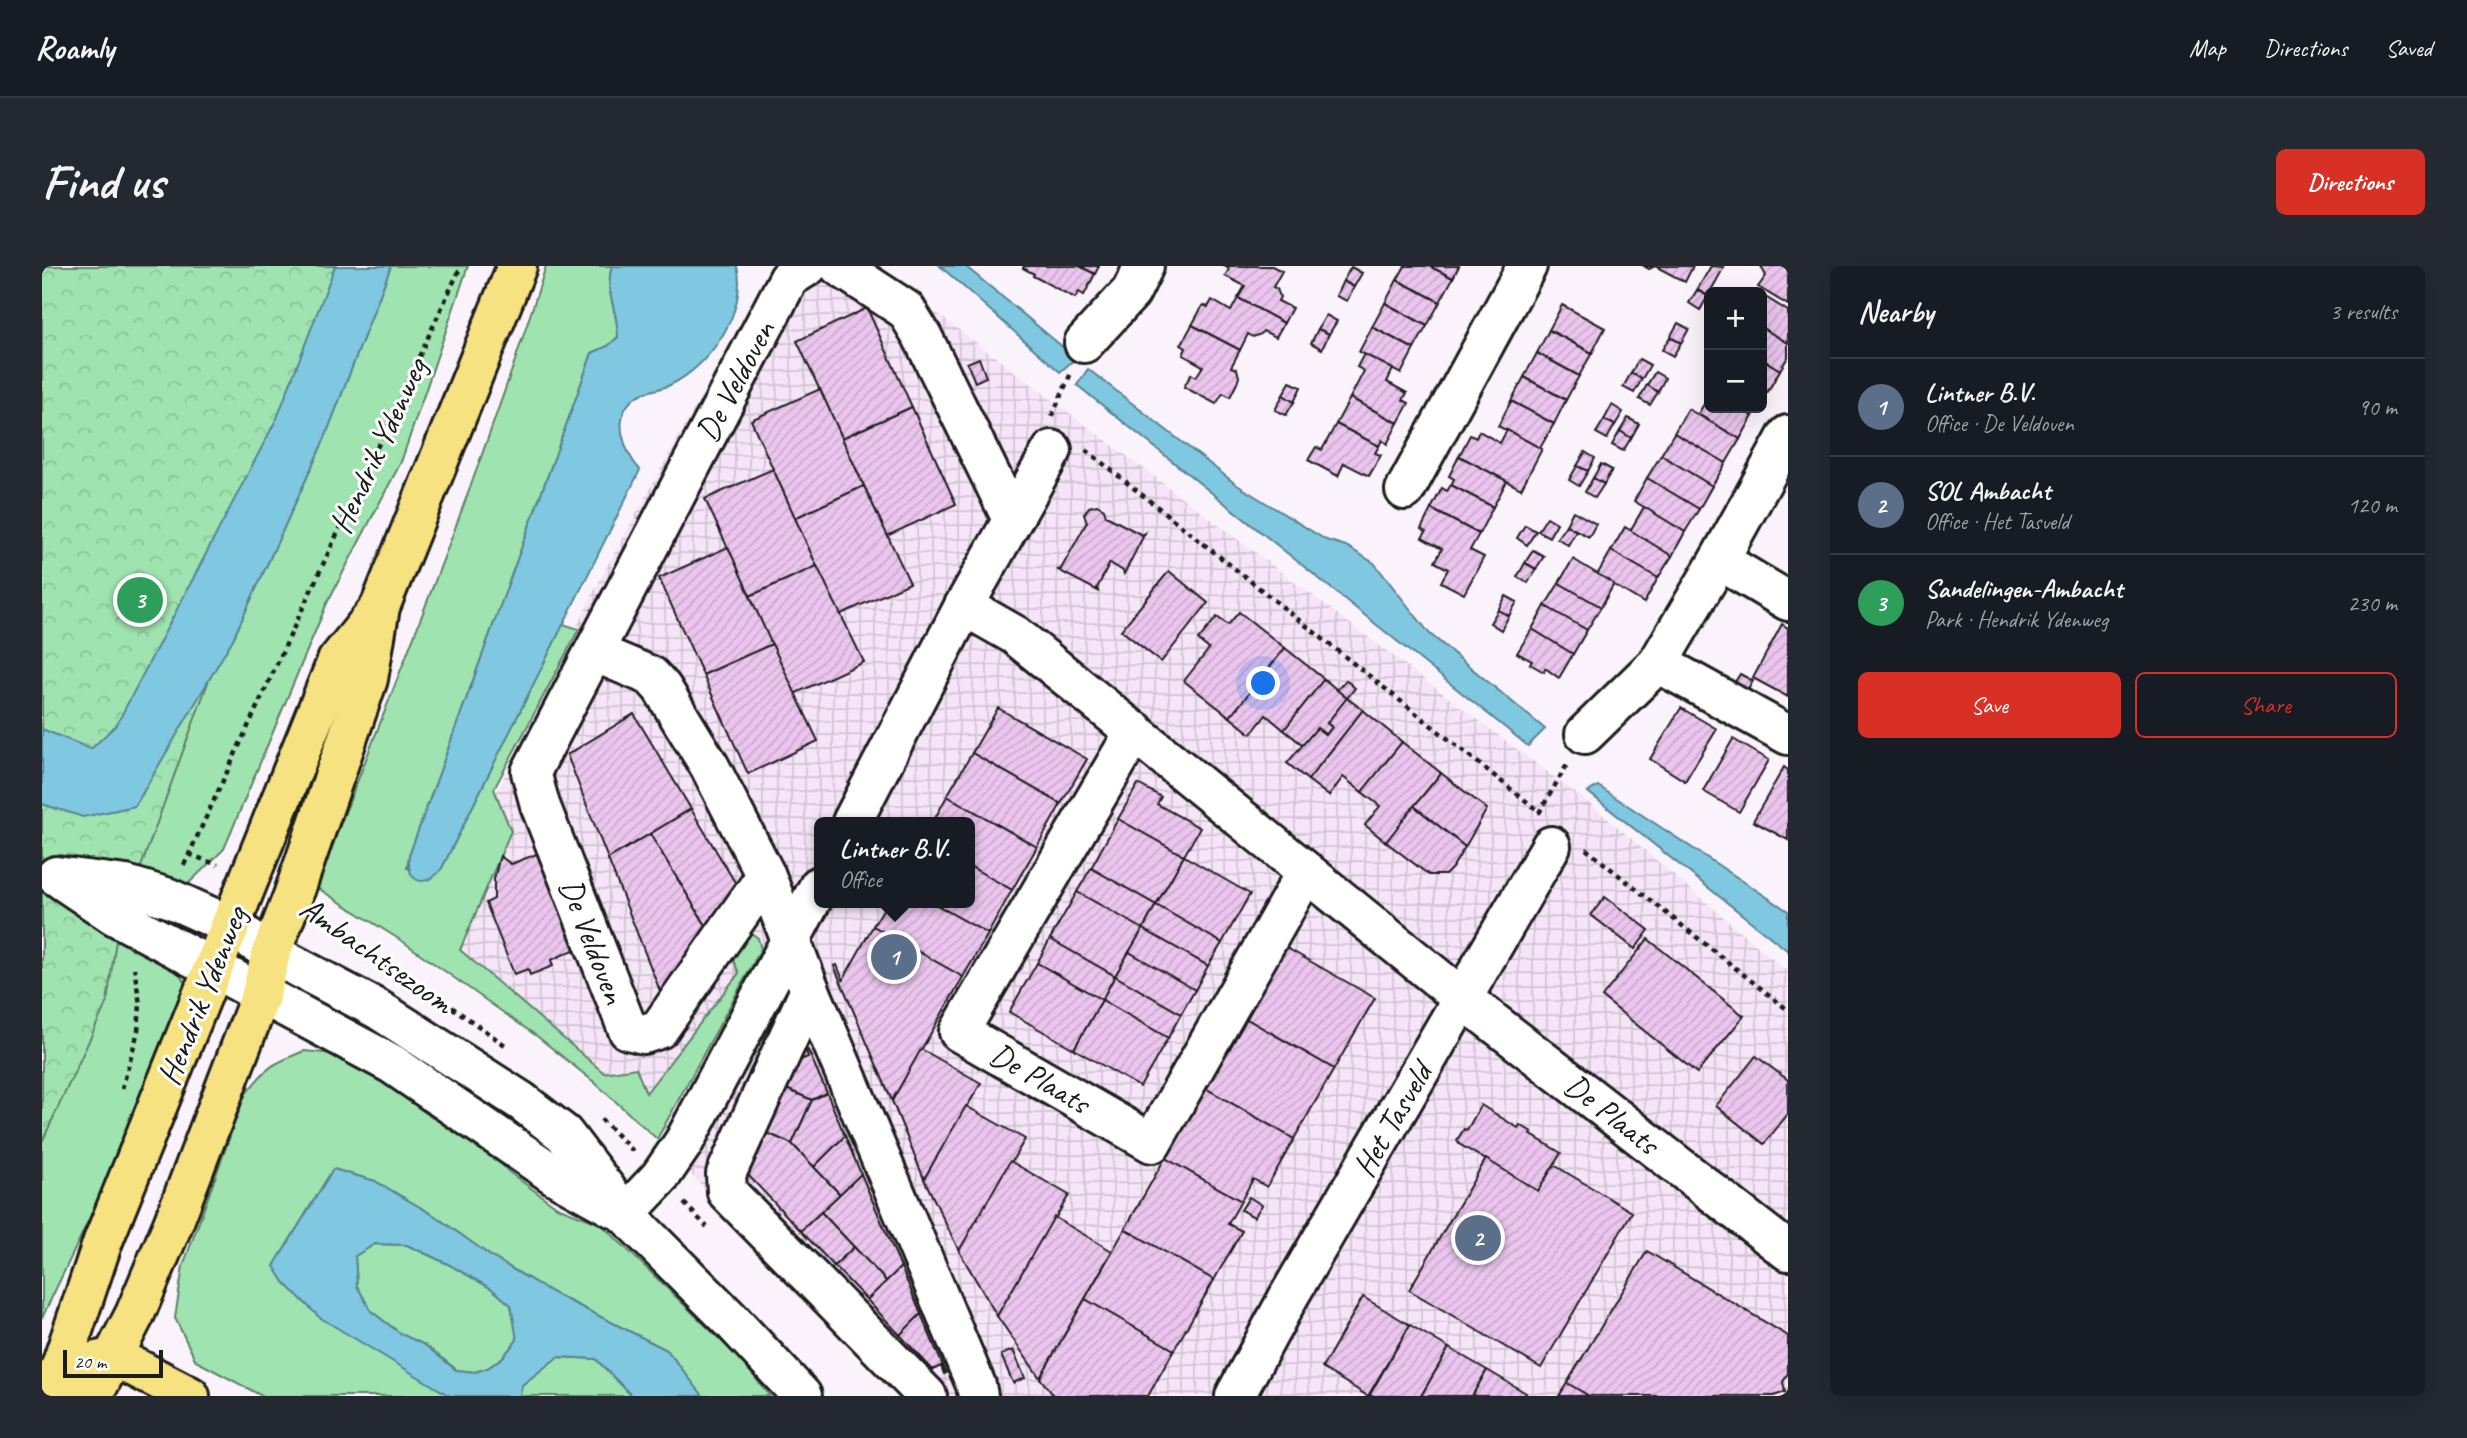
<!DOCTYPE html>
<meta charset="utf-8">
<style>
body{margin:0;font-family:Caveat,sans-serif;background:#242831;color:#f1f3f6}
.controls{position:absolute;right:21px;top:21px;display:grid;overflow:hidden;border-radius:10px;box-shadow:0 7px 28px #0002}
.controls button{width:63px;height:63px;display:grid;place-items:center;padding:0;border:0;border-bottom:2px solid #363941;background:#171b24;color:#f1f3f6;font:35px sans-serif}
.scale{position:absolute;left:21px;bottom:18px;width:100px;box-sizing:border-box;padding-left:7px;border:4px solid #1c1c1c;border-top:0;font-size:19px;line-height:24px;white-space:nowrap;color:#1c1c1c;-webkit-text-stroke:5px #fff;paint-order:stroke}
.you{position:absolute;left:1222px;top:418px;width:24px;height:24px;margin:-18px;border:5px solid #fff;border-radius:50%;background:#1a73e8;box-shadow:0 0 0 10px #1a73e833}
.badge{display:grid;place-items:center;width:46px;height:46px;border-radius:50%;background:#d93025;color:#fff;font-size:23px;font-weight:700}
.pin{position:absolute;translate:-50% -50%;border:4px solid #fff;box-shadow:0 2px 7px #0006}
.popup{position:absolute;left:772px;top:551px;width:161px;height:91px;box-sizing:border-box;display:grid;place-content:center;border-radius:10px;background:#171b24;filter:drop-shadow(0 2px 5px #0005);font-size:23px;white-space:nowrap;color:#9ea1a6}
.popup b{font-size:26px;color:#f1f3f6}
.popup::after{content:'';position:absolute;left:50%;top:100%;margin-left:-14px;border:14px solid transparent;border-top-color:#171b24}
.list{margin:0;padding:0;list-style:none}
h2{display:flex;justify-content:space-between;align-items:center;height:91px;margin:0;padding:0 28px;font-size:30px}
h2 small{font-size:23px;font-weight:400;color:#9ea1a6}
.list li{display:grid;grid-template-columns:46px 1fr auto;gap:21px;align-items:center;box-sizing:border-box;height:98px;padding:0 28px;border-top:2px solid #363941}
.list b{display:block;font-size:26px;white-space:nowrap}
.list p{margin:0;font-size:23px;white-space:nowrap;color:#9ea1a6}
.list em{font-size:23px;font-style:normal;color:#9ea1a6}
.actions{display:flex;gap:14px;padding:21px 28px}
.actions a{flex:1;padding:16px 0;border:2px solid #d93025;border-radius:10px;text-align:center;font-size:24px;color:#d93025}
.actions .main{background:#d93025;color:#fff}
.map{position:relative;flex:none;width:1746px;height:1130px;overflow:hidden;border-radius:10px}
header{display:flex;align-items:center;gap:42px;box-sizing:border-box;height:98px;padding:0 35px;background:#171b24;border-bottom:2px solid #363941}
header strong{font-size:33px}
nav{display:flex;gap:38px;margin-inline-start:auto;font-size:24px}
.intro{display:flex;align-items:center;justify-content:space-between;box-sizing:border-box;height:168px;padding:0 42px}
h1{margin:0;font-size:49px}
.button{padding:18px 32px;border-radius:10px;background:#d93025;color:#fff;font-size:24px;font-weight:700}
main{display:flex;gap:42px;padding:0 42px}
aside{flex:1;background:#171b24;border-radius:10px;box-shadow:0 7px 28px #0002}
.map>svg:first-child{display:block}
</style>
<header>
<strong>Roamly</strong>
<nav><a>Map</a><a>Directions</a><a>Saved</a></nav>
</header>
<div class="intro"><h1>Find us</h1><a class="button">Directions</a></div>
<main>
<div class="map">
<svg width="1746" height="1130" viewBox="0 0 1746 1130">
<defs>
<pattern id="industrial-grid" width="8" height="8" patternUnits="userSpaceOnUse" patternTransform="scale(1.75)"><rect width="8" height="8" fill="#f6e5f8"/><path d="M0 4h8M4 0v8" fill="none" stroke="#d2c4d4"/></pattern>
<pattern id="forest-crowns" width="20" height="18" patternUnits="userSpaceOnUse" patternTransform="scale(1.75)"><rect width="20" height="18" fill="#9fe4b0"/><path d="M2 6a3 3 0 1 1 6 0M12 15a3 3 0 1 1 6 0" fill="none" stroke="#88c397"/></pattern>
<pattern id="building-hatch" width="6" height="6" patternUnits="userSpaceOnUse" patternTransform="scale(1.75)"><rect width="6" height="6" fill="#ebc5ee"/><path d="M-1 1l2-2M0 6l6-6M5 7l2-2" fill="none" stroke="#c9a9cc"/></pattern>
</defs>
<rect width="100%" height="100%" fill="#fbf3fc"/>
<filter id="ink" filterUnits="userSpaceOnUse"><feTurbulence type="fractalNoise" baseFrequency=".0143" numOctaves="2"/><feDisplacementMap in="SourceGraphic" scale="14" xChannelSelector="R" yChannelSelector="G"/><feConvolveMatrix kernelMatrix="1 2 1 2 8 2 1 2 1" color-interpolation-filters="sRGB"/></filter>
<g filter="url(#ink)">
<path fill="url(#industrial-grid)" fill-rule="evenodd" d="M731,0H832L1552,541L1746,706V1130H855L612,868L384,672L557,315ZM777,556H927V637H777Z"/>
<g fill="#9fe4b0" stroke="#5e8066" stroke-width="2">
<path d="M349,0H426L359,196L285,337L182,583L140,624L71,658L125,687L145,720L61,924L0,1052V538L191,373L282,174Z"/>
<path d="M504,0H570C562,28 576,43 576,71L566,80L550,87L530,143L367,590L365,602H400L521,358L537,363L452,523L469,565L418,684L562,807L594,802L604,827L697,707L686,682L706,665L716,672L719,683L615,873L552,816L496,771L360,675L274,621C354,415 438,210 504,0Z"/>
<path d="M262,785L312,790L419,856L467,906L515,941L559,958L698,1093L728,1130H661L625,1084L511,1027L450,991L393,950L333,915L291,903L232,1000L408,1130H220L154,1095L133,1052L141,1000L203,829C224,801 230,798 262,785Z"/>
<path d="M333,978L365,979L404,997L450,1023L469,1039L476,1073L461,1091L446,1102L433,1106L415,1104L383,1079L359,1068L329,1045L315,1020L313,990Z"/>
<path d="M515,1091L554,1093L590,1130H478L479,1119Z"/>
</g>
<path fill="url(#forest-crowns)" stroke="#5e8066" stroke-width="2" d="M0,0H317L75,667L65,736L0,876Z"/>
<g fill="#80c8e1" stroke="#588392" stroke-width="2" fill-rule="evenodd">
<path d="M293,0H349L282,174L191,373L93,540L41,551L0,538V463L49,483L75,458L235,152Z"/>
<path d="M570,0H695C706,45 668,100 628,119C615,125 600,124 589,135C570,154 583,187 598,204L400,602C384,623 364,618 367,590L530,143L550,87L566,80L576,71C576,43 562,28 570,0Z"/>
<path d="M898,0H923L1034,92L1018,106Z"/>
<path d="M1046,103L1195,219L1284,274L1304,280L1332,297L1388,368L1503,463L1486,480L1035,119Z"/>
<path d="M1556,520L1746,645V685L1546,526Z"/>
<path d="M291,903L333,915L393,950L450,991L511,1027L625,1084L661,1130H590L554,1093L516,1091L480,1119L478,1130H408L277,1051L242,1016L232,1000ZM333,978L365,979L404,997L450,1023L469,1039L475,1074L461,1091L446,1102L433,1106L414,1104L383,1079L359,1068L329,1045L315,1020L313,990Z"/>
</g>
<g fill="url(#building-hatch)" stroke="#1c1c1c" stroke-width="2">
<path d="M982,0H1038L1053,8L1042,29L1037,26L1033,32L991,10L992,8L981,2Z"/>
<path d="M1038,0H1057L1053,8Z"/>
<path d="M1182,0H1230L1240,5L1231,21L1235,23L1238,31L1236,35L1250,42L1242,57L1196,32L1203,20L1183,10L1187,3Z"/>
<path d="M1363,0H1387L1411,12L1398,36L1355,14Z"/>
<path d="M1387,0H1417L1411,12Z"/>
<path d="M1602,0H1651L1643,16L1613,0L1607,3Z"/>
<path d="M1669,0L1682,1L1666,30L1655,24Z"/>
<path d="M1719,0H1746V39L1716,21L1724,10Z"/>
<path d="M1309,1L1320,7L1312,21L1301,15Z"/>
<path d="M1355,14L1398,36L1385,60L1343,37Z"/>
<path d="M1301,15L1312,21L1305,35L1294,30Z"/>
<path d="M1655,24L1666,30L1658,44L1647,37Z"/>
<path d="M1720,29L1746,45V77L1720,62Z"/>
<path d="M1196,32L1242,57L1234,71L1221,65L1219,68L1211,71L1206,68L1198,84L1150,59L1161,39L1166,41L1170,34L1189,45Z"/>
<path d="M1343,37L1385,60L1372,83L1330,61Z"/>
<path d="M1520,39L1563,62L1550,87L1507,64Z"/>
<path d="M825,42L870,141L800,172L755,75Z"/>
<path d="M1284,49L1295,55L1287,68L1276,63Z"/>
<path d="M1636,57L1647,63L1639,77L1628,71Z"/>
<path d="M1150,59L1198,84L1189,101L1195,103L1197,111L1195,117L1188,131L1181,127L1174,138L1142,121L1149,108L1154,111L1161,100L1141,89L1144,82L1139,79Z"/>
<path d="M1330,61L1372,83L1359,108L1317,86Z"/>
<path d="M1720,62L1746,77V91L1738,104L1720,93Z"/>
<path d="M1276,63L1287,68L1280,83L1269,77Z"/>
<path d="M1507,64L1550,87L1537,110L1495,87Z"/>
<path d="M1628,71L1639,77L1631,90L1620,84Z"/>
<path d="M1495,87L1537,110L1524,134L1482,111Z"/>
<path d="M1322,88L1351,103L1345,116L1365,127L1361,134L1367,137L1356,157L1308,132L1322,105L1315,101Z"/>
<path d="M937,92L944,111L933,116L925,97Z"/>
<path d="M1597,93L1608,99L1600,113L1589,107Z"/>
<path d="M1720,93L1738,104L1725,127L1720,124Z"/>
<path d="M1613,106L1623,112L1616,126L1605,119Z"/>
<path d="M1589,107L1600,113L1592,127L1581,121Z"/>
<path d="M1482,111L1524,134L1512,158L1469,135Z"/>
<path d="M1248,116L1259,121L1252,136L1241,129Z"/>
<path d="M1605,119L1616,126L1608,139L1597,133Z"/>
<path d="M778,123L822,220L753,252L709,154Z"/>
<path d="M1241,129L1252,136L1244,149L1233,144Z"/>
<path d="M1667,130V142H1697L1711,150L1698,173L1656,148Z"/>
<path d="M1308,132L1356,157L1345,178L1340,174L1337,180L1294,158Z"/>
<path d="M1469,135L1512,158L1498,182L1456,160Z"/>
<path d="M1570,139L1581,146L1573,159L1562,154Z"/>
<path d="M870,141L914,238L845,270L800,172Z"/>
<path d="M1697,142H1716L1711,150Z"/>
<path d="M1646,143L1698,173L1684,197L1632,167Z"/>
<path d="M1586,152L1597,158L1589,172L1578,165Z"/>
<path d="M1562,154L1573,159L1565,173L1554,167Z"/>
<path d="M1294,158L1337,180L1333,187L1339,189L1327,210L1302,197L1296,210L1266,194L1274,181L1280,184Z"/>
<path d="M1465,164L1500,183L1479,223L1417,190L1428,169L1434,172L1437,165L1458,177Z"/>
<path d="M1578,165L1589,172L1581,185L1570,179Z"/>
<path d="M1632,167L1684,197L1670,220L1619,189Z"/>
<path d="M1543,186L1553,192L1546,205L1535,200Z"/>
<path d="M1619,189L1670,220L1657,243L1605,212Z"/>
<path d="M1417,190L1465,215L1451,241L1409,219L1412,213L1407,210Z"/>
<path d="M1559,198L1570,204L1562,218L1551,212Z"/>
<path d="M1535,200L1546,205L1537,220L1527,214Z"/>
<path d="M731,203L775,300L708,330L663,233Z"/>
<path d="M1551,212L1562,218L1553,232L1543,226Z"/>
<path d="M1605,212L1657,243L1643,266L1592,235Z"/>
<path d="M1409,219L1451,241L1437,268L1389,243L1400,222L1405,225Z"/>
<path d="M822,220L868,317L797,349L753,252Z"/>
<path d="M1055,239L1062,243L1064,250L1100,269L1103,267L1082,308L1081,305L1068,297L1055,322L1056,325L1016,304L1019,303L1045,256L1042,248L1047,241Z"/>
<path d="M1602,241L1643,266L1630,290L1588,265Z"/>
<path d="M1389,243L1437,268L1428,284L1442,291L1422,328L1399,316L1406,303L1393,296L1400,283L1380,272L1384,266L1379,263Z"/>
<path d="M1531,245L1554,258L1547,271L1524,259Z"/>
<path d="M1505,251L1515,257L1507,271L1496,265Z"/>
<path d="M1483,259L1494,265L1485,279L1475,272Z"/>
<path d="M1524,259L1534,265L1526,279L1515,272Z"/>
<path d="M1583,261L1630,290L1616,312L1569,285Z"/>
<path d="M686,281L730,378L661,409L617,312Z"/>
<path d="M1491,284L1502,290L1494,303L1483,297Z"/>
<path d="M1569,285L1616,312L1602,337L1555,309Z"/>
<path d="M1531,293L1572,318L1559,341L1517,317Z"/>
<path d="M1483,297L1494,303L1486,317L1475,311Z"/>
<path d="M775,300L822,396L752,428L708,330Z"/>
<path d="M1127,305L1166,337L1119,396L1079,364Z"/>
<path d="M1517,317L1559,341L1545,364L1503,340Z"/>
<path d="M1464,330L1475,336L1467,350L1456,344Z"/>
<path d="M1503,340L1545,364L1531,388L1490,363Z"/>
<path d="M1456,344L1467,350L1459,364L1448,357Z"/>
<path d="M1197,346L1243,382L1188,451L1142,415L1167,383L1156,374L1175,351L1186,359Z"/>
<path d="M1740,358L1746,362V431L1711,412Z"/>
<path d="M1490,363L1531,388L1517,412L1503,402L1502,406L1488,398L1490,395L1475,387Z"/>
<path d="M730,378L776,475L706,508L661,409Z"/>
<path d="M1243,382L1282,413L1242,464L1224,449L1209,468L1188,451Z"/>
<path d="M1698,408L1711,415L1704,427L1691,419Z"/>
<path d="M1282,413L1305,432L1285,457L1290,461L1284,469L1275,462L1261,479L1242,464Z"/>
<path d="M1304,414L1313,422L1305,432L1295,424Z"/>
<path d="M1305,432L1321,444L1266,514L1245,497L1275,462L1284,469L1290,461L1285,457Z"/>
<path d="M956,442L1045,493L1019,538L930,487Z"/>
<path d="M1639,442L1675,463L1643,515L1608,493Z"/>
<path d="M1321,444L1360,476L1320,526L1301,511L1287,530L1266,514Z"/>
<path d="M592,448L649,543L566,593L525,489Z"/>
<path d="M1691,473L1727,494L1697,546L1661,525Z"/>
<path d="M1360,476L1399,507L1344,576L1323,559L1338,540L1320,526Z"/>
<path d="M930,487L1019,538L995,581L905,530Z"/>
<path d="M1742,501L1746,504V574L1711,555Z"/>
<path d="M1399,507L1445,543L1423,581L1372,540Z"/>
<path d="M1096,518L1119,531L1115,538L1158,562L1142,590L1076,553Z"/>
<path d="M905,530L995,581L970,624L927,600V556H891Z"/>
<path d="M1372,540L1423,581L1410,602L1403,609H1387L1344,576Z"/>
<path d="M649,543L697,623L666,663L608,568Z"/>
<path d="M1076,553L1142,590L1114,639L1049,602Z"/>
<path d="M608,568L666,663L618,725L566,593Z"/>
<path d="M497,587L534,683L509,694L511,700L488,709L486,703L472,708L444,637L452,633V613L458,590L469,598Z"/>
<path d="M1142,590L1208,628L1180,677L1114,639Z"/>
<path d="M927,600L970,624L946,668L891,637H927Z"/>
<path d="M1049,602L1114,639L1101,663L1035,626Z"/>
<path d="M1035,626L1101,663L1073,710L1008,673Z"/>
<path d="M1563,631L1607,664L1593,683L1549,649Z"/>
<path d="M845,637H891L946,668L921,711L831,660Z"/>
<path d="M1114,639L1180,677L1166,700L1101,663Z"/>
<path d="M831,660L921,711L850,835L792,700L795,699L801,714Z"/>
<path d="M1101,663L1166,700L1153,724L1087,686Z"/>
<path d="M1008,673L1073,710L1060,734L995,697Z"/>
<path d="M1606,673L1702,750L1655,807L1560,731Z"/>
<path d="M1243,681L1333,732L1292,803L1203,752Z"/>
<path d="M1087,686L1153,724L1139,748L1073,710Z"/>
<path d="M995,697L1060,734L1032,783L967,746Z"/>
<path d="M1073,710L1139,748L1126,772L1060,734Z"/>
<path d="M1060,734L1126,772L1098,821L1032,783Z"/>
<path d="M1203,752L1292,803L1252,873L1163,822Z"/>
<path d="M879,783L939,817L882,913L850,835Z"/>
<path d="M766,784L785,827L770,834L744,823L756,795L766,791L764,785Z"/>
<path d="M1714,790L1746,814V848L1722,878L1674,840Z"/>
<path d="M1163,822L1252,873L1225,921L1211,913L1199,935L1123,892Z"/>
<path d="M744,823L770,834L750,878L725,867Z"/>
<path d="M785,827L803,870L772,901L750,878L770,834Z"/>
<path d="M1439,839L1476,862L1478,859L1490,866L1488,868L1519,887L1496,925L1417,878L1415,874L1422,863L1425,864Z"/>
<path d="M924,840L983,873L917,985L882,913Z"/>
<path d="M725,867L750,878L798,928L759,965L706,909Z"/>
<path d="M803,870L819,908L798,928L772,901Z"/>
<path d="M1123,892L1199,935L1186,958L1200,965L1172,1014L1083,963Z"/>
<path d="M1444,893L1496,925L1512,899L1590,946L1499,1102L1367,1024Z"/>
<path d="M968,895L1027,929L955,1050L917,985Z"/>
<path d="M819,908L859,1001L845,1016L779,946Z"/>
<path d="M1207,931L1220,939L1212,951L1199,944Z"/>
<path d="M779,946L812,981L792,1000L759,965Z"/>
<path d="M1012,951L1070,985L998,1112L955,1050Z"/>
<path d="M1083,963L1172,1014L1132,1084L1043,1033Z"/>
<path d="M812,981L845,1016L825,1034L792,1000Z"/>
<path d="M1605,985L1746,1070V1107L1741,1116L1743,1126L1732,1130H1547L1525,1117Z"/>
<path d="M859,1001L879,1048L858,1069L825,1034Z"/>
<path d="M1321,1031L1368,1059L1326,1130L1280,1102Z"/>
<path d="M1043,1033L1132,1084L1106,1130H1012L998,1112Z"/>
<path d="M879,1048L904,1107L902,1108L899,1100L891,1104L858,1069Z"/>
<path d="M1368,1059L1407,1082L1379,1130H1327Z"/>
<path d="M1407,1082L1445,1104L1430,1130H1379Z"/>
<path d="M971,1084L983,1112L971,1117L959,1089Z"/>
<path d="M1445,1104L1484,1127L1482,1130H1430Z"/>
<path d="M1525,1117L1547,1130H1517Z"/>
</g>
<g fill="none" stroke-linecap="round" stroke-linejoin="round">
<g stroke="#1c1c1c" stroke-width="44">
<g id="minor">
<path d="M797,0L864,44L880,70L970,253"/>
<path d="M1042,77L1089,26L1102,0"/>
<path d="M1363,224L1485,0"/>
<path d="M1677,294L1746,335"/>
<path d="M922,340L973,369L1420,732L1746,985"/>
<path d="M552,386L609,410L620,422L668,501L724,610L768,724L934,1119L936,1130"/>
<path d="M1616,397L1746,469"/>
<path d="M1093,465L917,766L1110,877L1264,606"/>
<path d="M1543,468L1616,397L1677,294L1746,169"/>
<path d="M810,556L922,340L1010,184"/>
<path d="M14,610L84,619L127,632L189,660L229,687L337,744L479,835L522,868L583,948L687,1052L760,1130"/>
<path d="M724,610L617,763L602,768L586,764L498,539L489,506L747,12L766,0"/>
<path d="M20,614L72,649L350,798L514,910L572,942"/>
<path d="M768,724L684,908L685,926L885,1130"/>
<path d="M583,948L618,911L642,876L777,620"/>
<path d="M1193,1130L1247,1030L1509,580"/>
</g>
</g>
<g stroke="#1c1c1c" stroke-width="44">
<g id="major">
<path d="M56,1120L93,1048L131,958L219,728L229,687L251,630L326,413L338,341L475,0"/>
<path d="M5,1130L18,1103L61,975L295,395L337,343"/>
</g>
</g>
<g stroke="#1c1c1c" stroke-width="44">
<g id="highway">
<path d="M18,1103L73,1091L148,1130"/>
<path d="M18,1103L49,1130"/>
</g>
</g>
<g stroke="#1c1c1c" stroke-width="4.5" stroke-dasharray="5 5" stroke-linecap="butt">
<path d="M1010,150L1029,107"/>
<path d="M1044,184L1499,547"/>
<path d="M1497,547L1526,497"/>
<path d="M1544,583L1746,744"/>
<path d="M147,588L176,599"/>
<path d="M142,599L419,0"/>
<path d="M283,646L297,664L337,697L377,718L463,779"/>
<path d="M80,823L96,765L98,738L92,702"/>
<path d="M559,853L592,886"/>
<path d="M642,937L665,961"/>
</g>
<use href="#minor" stroke="#fff" stroke-width="38"/>
<use href="#major" stroke="#f7e281" stroke-width="38"/>
<use href="#highway" stroke="#f7e281" stroke-width="38"/>
</g>
</g>
<g text-anchor="middle" dominant-baseline="central" stroke-width="6" stroke-linejoin="round" paint-order="stroke">
<g font-size="33" fill="#1c1c1c" stroke="#fff">
<text transform="translate(693 115) rotate(-62)">De Veldoven</text>
<text transform="translate(336 180) rotate(-65)">Hendrik Ydenweg</text>
<text transform="translate(551 675) rotate(69)">De Veldoven</text>
<text transform="translate(335 689) rotate(35)">Ambachtsezoom</text>
<text transform="translate(160 730) rotate(-68)">Hendrik Ydenweg</text>
<text transform="translate(998 812) rotate(30)">De Plaats</text>
<text transform="translate(1570 848) rotate(38)">De Plaats</text>
<text transform="translate(1350 854) rotate(-60)">Het Tasveld</text>
</g>
</g>
</svg>
<div class="controls">
<button>+</button>
<button>−</button>
</div>
<div class="scale">20 m</div>
<div class="you"></div>
<div class="pin badge" style="left:852px;top:691px;background:#5c6f8a">1</div>
<div class="popup"><b>Lintner B.V.</b>Office</div>
<div class="pin badge" style="left:1436px;top:972px;background:#5c6f8a">2</div>
<div class="pin badge" style="left:98px;top:334px;background:#2e9e5b">3</div>
</div>
<aside>
<h2>Nearby<small>3 results</small></h2>
<ul class="list">
<li><span class="badge" style="background:#5c6f8a">1</span><div><b>Lintner B.V.</b><p>Office · De Veldoven</p></div><em>90 m</em></li>
<li><span class="badge" style="background:#5c6f8a">2</span><div><b>SOL Ambacht</b><p>Office · Het Tasveld</p></div><em>120 m</em></li>
<li><span class="badge" style="background:#2e9e5b">3</span><div><b>Sandelingen-Ambacht</b><p>Park · Hendrik Ydenweg</p></div><em>230 m</em></li>
</ul>
<div class="actions"><a class="main">Save</a><a>Share</a></div>
</aside>
</main>
